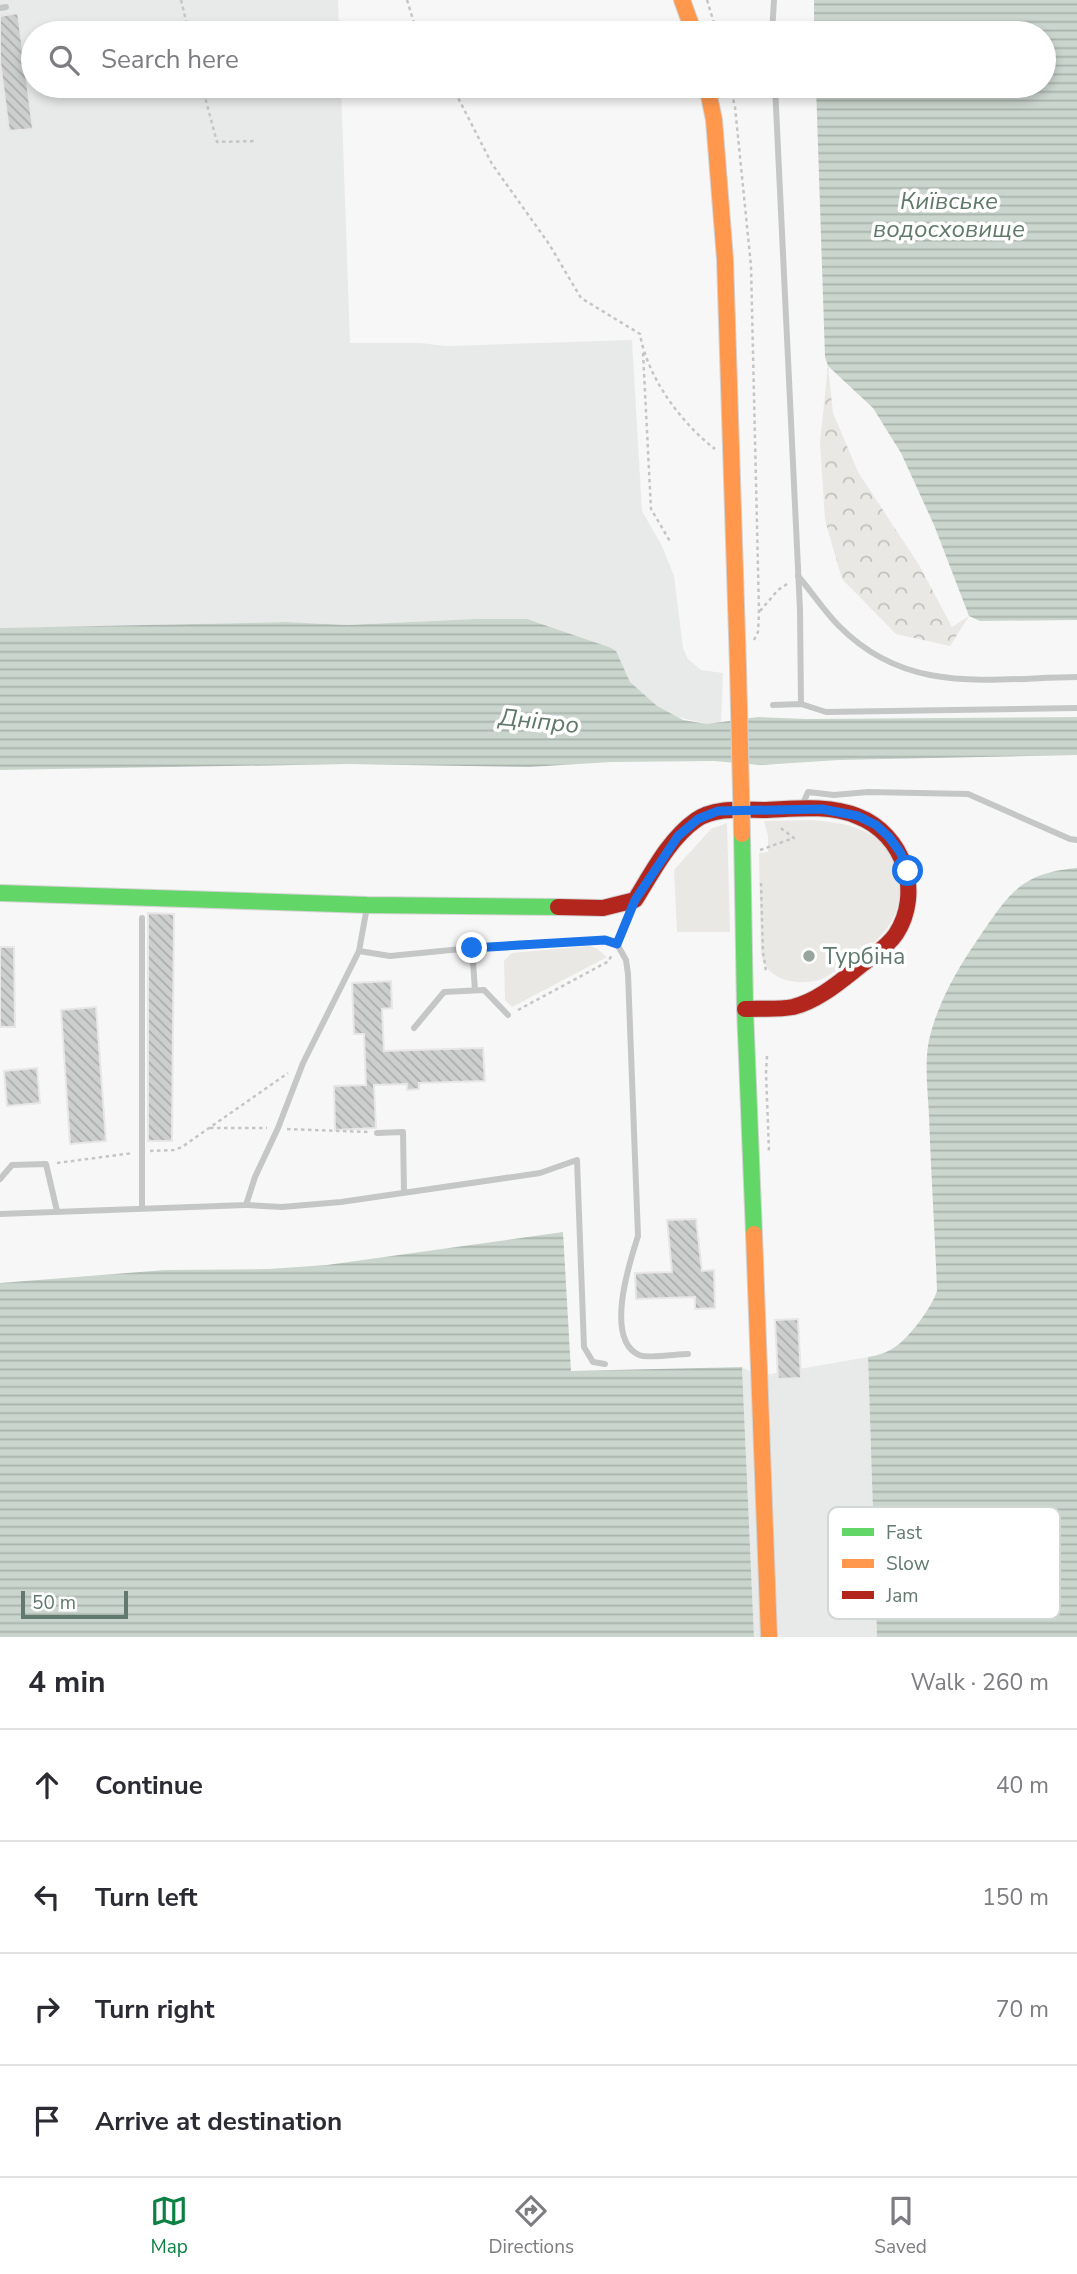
<!DOCTYPE html>
<meta charset="utf-8">
<style>
body{margin:0;font-family:"Nunito Sans",sans-serif;background:#f2f2f3;color:#2b2b33}
.scale{position:absolute;left:21px;bottom:18px;width:107px;box-sizing:border-box;padding-left:7px;border:4px solid #61796e;border-top:0;font-size:19px;line-height:24px;white-space:nowrap;color:#61796e;-webkit-text-stroke:5px #fff;paint-order:stroke}
.stop{position:absolute;width:21px;height:21px;margin:-16px;border:5px solid #1a73e8;border-radius:50%;background:#fff}
.stop.end{background:#1a73e8;border-color:#fff;box-shadow:0 2px 7px #0008}
.list{margin:0;padding:0;list-style:none}
h2{display:flex;justify-content:space-between;align-items:center;height:91px;margin:0;padding:0 28px;font-size:30px}
h2 small{font-size:23px;font-weight:400;color:#7c7c81}
.list li{display:grid;grid-template-columns:46px 1fr auto;gap:21px;align-items:center;box-sizing:border-box;height:112px;padding:0 28px;border-top:2px solid #e1e1e2}
.list b{display:block;font-size:26px;white-space:nowrap}
.list em{font-size:23px;font-style:normal;color:#7c7c81}
.icon{flex:none;width:38px;height:38px;fill:none;stroke:currentColor;stroke-width:2;stroke-linecap:round;stroke-linejoin:round}
.map{position:relative;flex:none;width:1077px;height:1637px;overflow:hidden}
.search{position:absolute;background:#fff;box-shadow:0 4px 10px #0003;left:21px;right:21px;top:21px;height:77px;display:flex;align-items:center;gap:18px;box-sizing:border-box;padding:0 24px;border-radius:38px;color:#7c7c81;font-size:26px}
.sheet{height:539px;background:#fff}
nav{display:flex;justify-content:space-around;align-items:center;box-sizing:border-box;height:98px;border-top:2px solid #e1e1e2;background:#fff;font-size:19px;color:#7c7c81}
nav a{display:grid;justify-items:center;gap:4px}
nav .on{color:#0b8043}
.map>svg:first-child{display:block}
</style>
<div class="map">
<svg width="1077" height="1637" viewBox="0 0 1077 1637">
<defs>
<pattern id="forest-crowns" width="20" height="18" patternUnits="userSpaceOnUse" patternTransform="scale(1.75)"><rect width="20" height="18" fill="#e9e8e5"/><path d="M2 6a3 3 0 1 1 6 0M12 15a3 3 0 1 1 6 0" fill="none" stroke="#c0c1be"/></pattern>
<pattern id="water-rules" width="6" height="5" patternUnits="userSpaceOnUse" patternTransform="scale(1.75)"><rect width="6" height="5" fill="#cad5ce"/><path d="M0 2.5h6" fill="none" stroke="#a7b2ab"/></pattern>
<pattern id="building-back-hatch" width="6" height="6" patternUnits="userSpaceOnUse" patternTransform="scale(1.75)"><rect width="6" height="6" fill="#cdcfce"/><path d="M-1 5l2 2M0 0l6 6M5-1l2 2" fill="none" stroke="#aaadab"/></pattern>
</defs>
<rect width="100%" height="100%" fill="#f8f7f7"/>
<g fill="#e8e9e9">
<path d="M0,0H338L339,33H33V86H341L350,343H420L446,346L632,340L642,511L662,546L674,576L683,648L688,659L701,670L723,673L721,723L707,724L669,715L643,696L630,682L619,658L609,647L537,622L475,619L347,625L286,622L0,628Z"/>
<path d="M868,1357L877,1637H754L742,1367L759,1376Z"/>
</g>
<g fill="#e9e8e5">
<path d="M812,820C845,823 878,827 893,861C906,892 899,921 873,943C868,948 861,951 856,955C844,964 830,978 815,981C792,985 765,979 761,953L759,853L768,852V836L764,821Z"/>
<path d="M727,823L730,932H677L674,870L711,829Z"/>
<path d="M589,946L596,948L607,957L512,1007L505,1000L504,961L512,953Z"/>
</g>
<path fill="url(#forest-crowns)" d="M828,366L833,413L858,472L919,565L952,627L969,616L950,646L896,634L842,579L825,520L820,442Z"/>
<g fill="url(#water-rules)">
<path d="M814,0H1077V620L980,621L969,616L934,525L901,453L873,408L828,366L825,357L816,86H1044V33H814Z"/>
<path d="M475,619H527L609,647L616,651L630,682L657,706L683,720L707,724L758,717L807,719L1077,717V755L839,760L761,765L714,761L611,762L529,767L349,764L0,770V628L286,622L347,625Z"/>
<path d="M1077,868V1637H877L868,1357C878,1355 887,1353 895,1347C909,1338 932,1307 937,1291C935,1233 931,1175 929,1117C928,1090 923,1058 931,1032C941,996 961,963 982,933C1011,891 1023,873 1077,868Z"/>
<path d="M563,1232L571,1371L742,1367L754,1637H0V1283L165,1270L269,1269L327,1265Z"/>
</g>
<g fill="url(#building-back-hatch)" stroke="#e8e6e6" stroke-width="2">
<path d="M18,13L33,129L9,131L0,62V16Z"/>
<path d="M148,913L174,914L172,1141H148Z"/>
<path d="M0,947H14L15,1027H0Z"/>
<path d="M391,981L392,1008L382,1009L384,1051L483,1048L485,1081L419,1083V1089L407,1090V1084L374,1085L376,1128L335,1130L334,1086L366,1085L364,1034H354L352,983Z"/>
<path d="M96,1007L106,1141L70,1144L61,1010Z"/>
<path d="M37,1068L40,1103L7,1106L4,1071Z"/>
<path d="M696,1219L702,1271L714,1270L715,1308L695,1309V1297L636,1299L635,1273L672,1272L667,1220Z"/>
<path d="M798,1319L801,1378L778,1379L775,1320Z"/>
</g>
<g fill="none" stroke-linecap="round" stroke-linejoin="round">
<g stroke="#d2d3d2" stroke-width="18">
<g id="fast">
<path d="M742,834L745,1009L754,1234"/>
<path d="M0,893L367,905L558,907"/>
</g>
</g>
<g stroke="#d2d3d2" stroke-width="18">
<g id="slow">
<path d="M682,0L694,33"/>
<path d="M707,86L714,120L725,259L738,667"/>
<path d="M754,1234L769,1637"/>
</g>
</g>
<g stroke="#d2d3d2" stroke-width="18">
<path id="jam" d="M558,907L603,908L635,900C652,873 669,839 696,820C715,807 741,810 763,810C793,809 828,804 857,816C904,834 923,892 896,934C888,946 875,954 864,963C843,979 819,1001 793,1007C777,1010 761,1008 745,1009"/>
</g>
<g stroke="#c3c6c5" stroke-width="2.5" stroke-dasharray="3.5 3.5" stroke-linecap="butt">
<path d="M181,0L189,33"/>
<path d="M407,0L417,33"/>
<path d="M707,0L717,33"/>
<path d="M202,86L217,142L257,141"/>
<path d="M452,86L492,164L549,244L581,298L640,334C647,377 681,423 715,449"/>
<path d="M730,86L735,107L751,266L759,612L758,632L754,640"/>
<path d="M643,353L651,509L671,543"/>
<path d="M760,611L778,590L790,582"/>
<path d="M760,850L794,838L778,826"/>
<path d="M761,883L763,952L766,971"/>
<path d="M518,1010L609,961L611,956"/>
<path d="M767,1056L766,1073L769,1151"/>
<path d="M210,1128H267"/>
<path d="M287,1129L368,1132"/>
<path d="M150,1151L174,1150L182,1147L288,1073"/>
<path d="M57,1163L133,1153"/>
</g>
<g stroke="#c5c7c7" stroke-width="6">
<path d="M0,8L6,7"/>
<path d="M772,33L774,0"/>
<path d="M775,86L800,610L801,704"/>
<path d="M798,576C812,592 824,611 839,626C908,696 989,678 1077,677"/>
<path d="M773,705L801,704L826,712L1077,708"/>
<path d="M801,808L808,792L834,795L868,792L968,794L1070,839L1077,840"/>
<path d="M142,918V1207"/>
<path d="M617,944L633,905"/>
<path d="M472,948L475,990"/>
<path d="M359,951L390,956L512,944L605,940L617,944L626,960L628,974L638,1236C630,1261 604,1339 639,1355C649,1359 677,1354 688,1354"/>
<path d="M414,1028L444,992L484,990L508,1015"/>
<path d="M377,1133L403,1132L404,1192"/>
<path d="M0,1179L12,1165L46,1164L57,1211"/>
<path d="M246,1205L282,1207L341,1202L540,1173L577,1160L584,1347L593,1362L605,1364"/>
<path d="M0,1214L246,1205L255,1177L278,1128L303,1063L359,951L367,907"/>
</g>
<use href="#fast" stroke="#63d668" stroke-width="16"/>
<use href="#slow" stroke="#ff974d" stroke-width="16"/>
<use href="#jam" stroke="#b3261e" stroke-width="16"/>
<g stroke="#d1d3d2" stroke-width="18" stroke-linecap="butt">
<path id="slow-bridge" d="M738,667L742,834"/>
</g>
<use href="#slow-bridge" stroke="#ff974d" stroke-width="16"/>
</g>
<g fill="none" stroke-linecap="round" stroke-linejoin="round">
<path stroke="#1a73e8" stroke-width="9" d="M472,948L605,940L617,944L635,900L678,836L698,819L718,811L822,809L858,816L876,825L889,837L900,852L908,871"/>
</g>
<circle fill="#96a59e" stroke="#fff" stroke-width="2.5" cx="809" cy="956" r="7"/>
<g text-anchor="middle" dominant-baseline="central" stroke-width="7" stroke-linejoin="round" paint-order="stroke">
<g font-size="23" fill="#61796e" stroke="#fff" text-anchor="start">
<text x="823" y="956">Турбіна</text>
</g>
<g font-size="24" font-style="italic" fill="#607969" stroke="#fff">
<text x="949" y="201">Київське<tspan x="949" dy="28">водосховище</tspan></text>
<text transform="translate(539 721) rotate(6)">Дніпро</text>
</g>
</g>
<rect x="828" y="1507" width="232" height="112" rx="10" fill="#fff" stroke="#d0d7d4" stroke-width="2"/>
<rect x="842" y="1528" width="32" height="8" fill="#63d668"/>
<rect x="842" y="1559" width="32" height="9" fill="#ff974d"/>
<rect x="842" y="1591" width="32" height="8" fill="#b3261e"/>
<g font-size="19" fill="#61796e">
<text x="886" y="1539">Fast</text>
<text x="886" y="1570">Slow</text>
<text x="886" y="1602">Jam</text>
</g>
</svg>
<div class="scale">50 m</div>
<div class="stop" style="left:908px;top:871px"></div>
<div class="stop end" style="left:472px;top:948px"></div>
<div class="search"><svg class="icon" aria-label="search" viewBox="0 0 24 24"><circle cx="10" cy="10" r="6"/><path d="M15 15l6 6"/></svg>Search here</div>
</div>
<section class="sheet">
<h2>4 min<small>Walk · 260 m</small></h2>
<ul class="list">
<li><svg class="icon" aria-label="ahead" viewBox="0 0 24 24"><path d="M12 20V5M6 11l6-6 6 6"/></svg><div><b>Continue</b></div><em>40 m</em></li>
<li><svg class="icon" aria-label="left" viewBox="0 0 24 24"><path d="M17 20v-9H6M10 6l-5 5 5 5"/></svg><div><b>Turn left</b></div><em>150 m</em></li>
<li><svg class="icon" aria-label="right" viewBox="0 0 24 24"><path d="M7 20v-9h11M14 6l5 5-5 5"/></svg><div><b>Turn right</b></div><em>70 m</em></li>
<li><svg class="icon" aria-label="arrive" viewBox="0 0 24 24"><path d="M6 21V4h12l-3 4 3 4H6"/></svg><div><b>Arrive at destination</b></div></li>
</ul>
</section>
<nav>
<a class="on"><svg class="icon" aria-label="map" viewBox="0 0 24 24"><path d="M3 6l6-2 6 2 6-2v14l-6 2-6-2-6 2zM9 4v14M15 6v14"/></svg>Map</a>
<a><svg class="icon" aria-label="directions" viewBox="0 0 24 24"><path d="M12 3l9 9-9 9-9-9zM9 14v-3h6M13 9l2 2-2 2"/></svg>Directions</a>
<a><svg class="icon" aria-label="saved" viewBox="0 0 24 24"><path d="M7 4h10v16l-5-4-5 4z"/></svg>Saved</a>
</nav>
